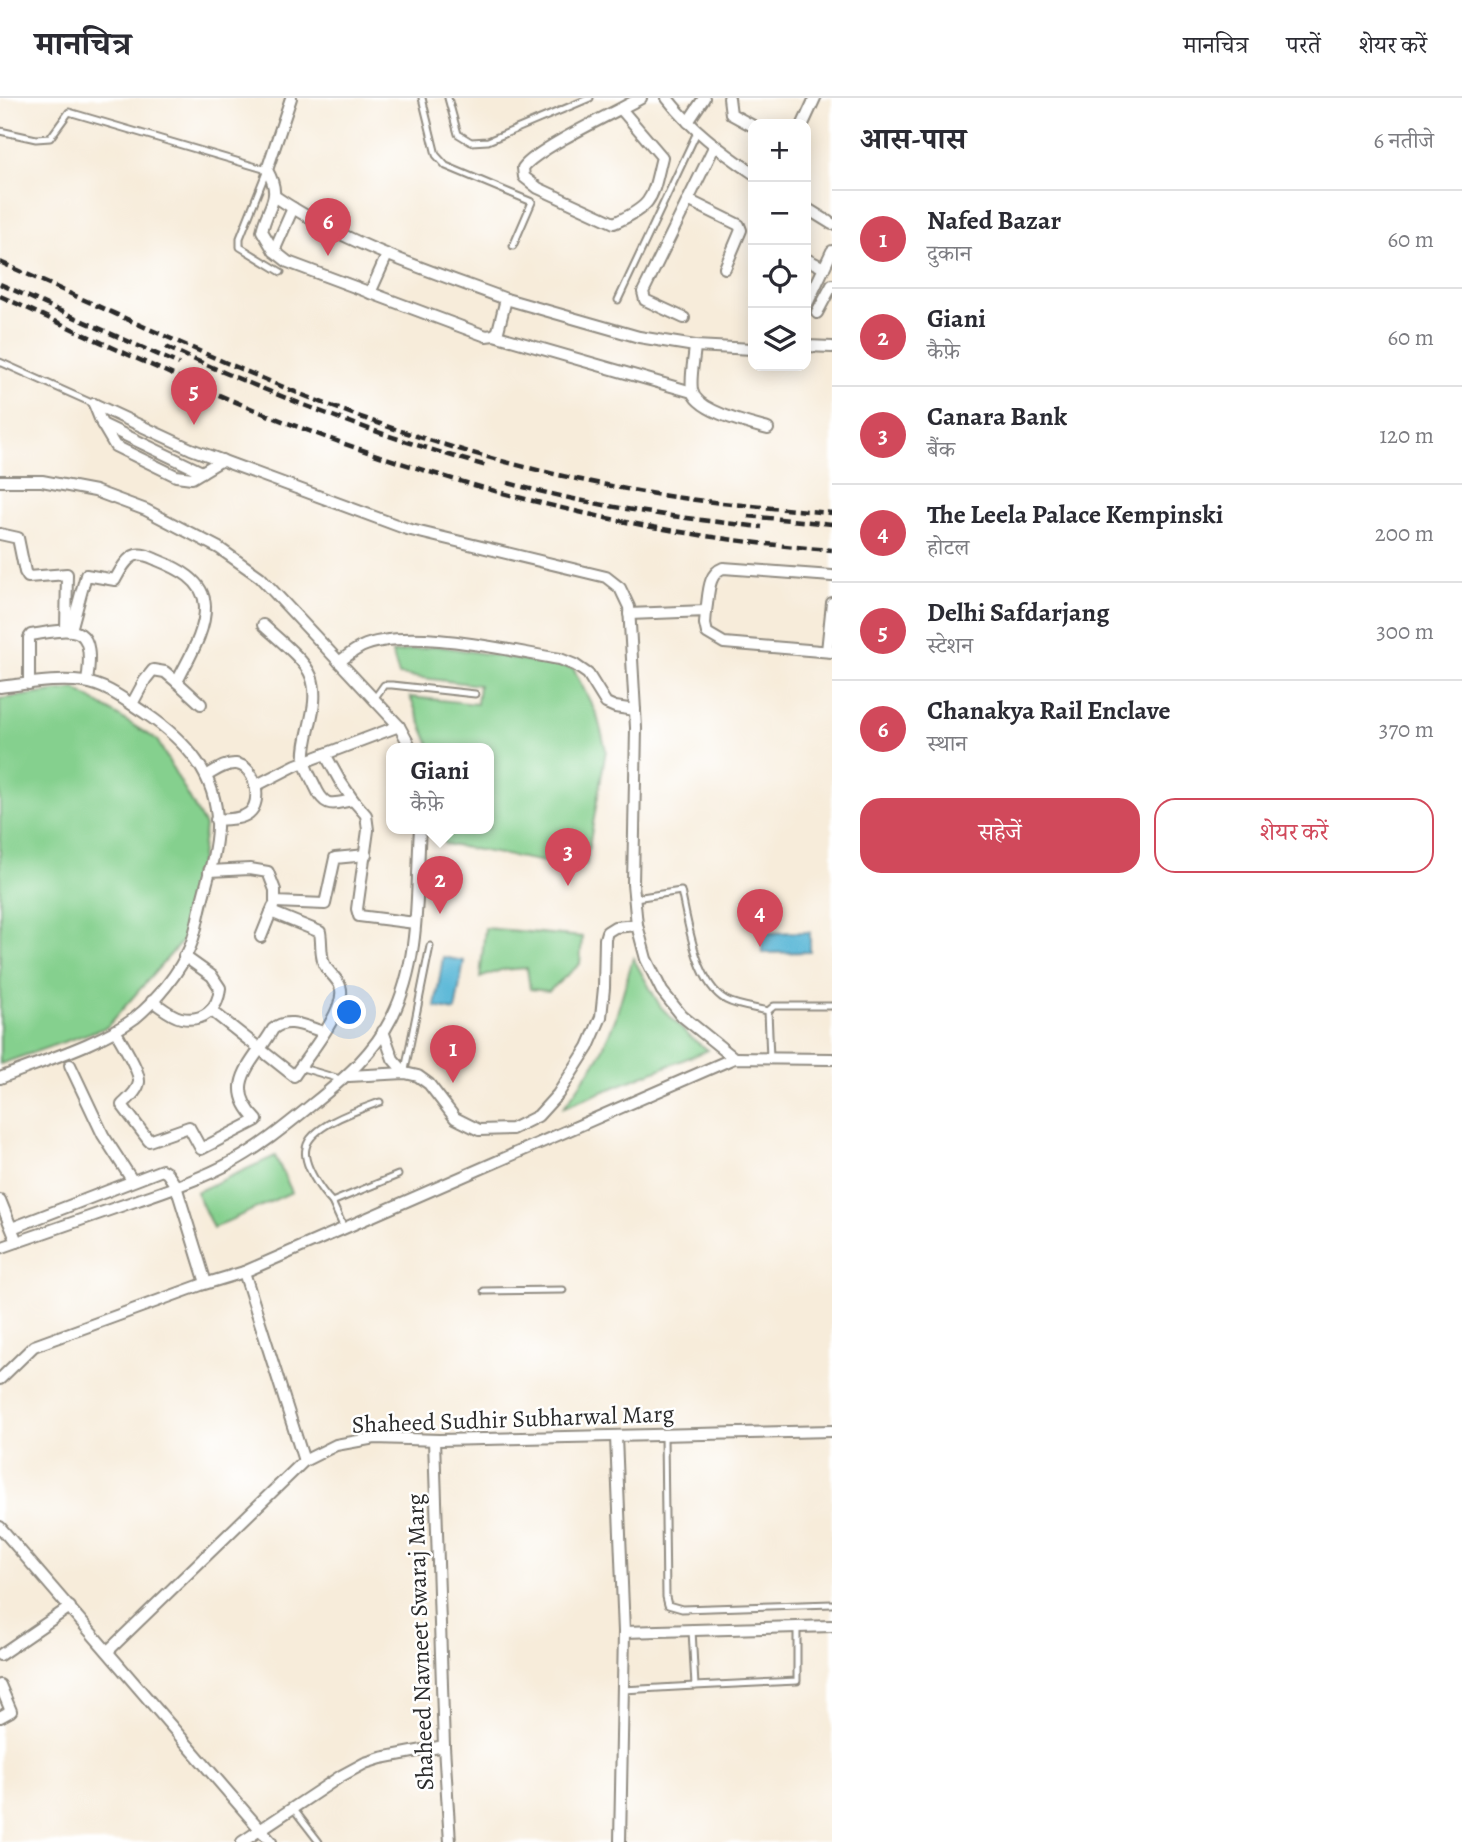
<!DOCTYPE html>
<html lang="hi">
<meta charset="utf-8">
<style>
body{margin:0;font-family:Alegreya,"Noto Serif Devanagari",serif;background:#f2f2f3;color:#2b2b33}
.controls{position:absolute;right:21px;top:21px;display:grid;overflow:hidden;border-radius:14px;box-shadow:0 4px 18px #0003}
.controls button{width:63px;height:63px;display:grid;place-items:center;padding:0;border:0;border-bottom:2px solid #e1e1e2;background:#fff;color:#2b2b33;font:35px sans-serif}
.you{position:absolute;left:350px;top:915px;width:24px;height:24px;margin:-18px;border:5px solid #fff;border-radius:50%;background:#1a73e8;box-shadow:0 0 0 10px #1a73e833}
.badge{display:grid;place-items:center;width:46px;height:46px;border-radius:50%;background:#d1495b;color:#fff;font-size:23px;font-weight:700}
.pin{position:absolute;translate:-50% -58px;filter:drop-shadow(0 2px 4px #0008)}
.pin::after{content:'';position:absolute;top:37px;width:24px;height:21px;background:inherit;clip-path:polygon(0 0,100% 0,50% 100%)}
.popup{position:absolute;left:386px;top:645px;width:108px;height:91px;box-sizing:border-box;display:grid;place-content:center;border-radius:14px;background:#fff;filter:drop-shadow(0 2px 5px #0005);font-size:23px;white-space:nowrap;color:#7c7c81}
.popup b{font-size:26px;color:#2b2b33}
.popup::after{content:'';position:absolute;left:50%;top:100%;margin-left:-14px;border:14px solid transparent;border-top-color:#fff}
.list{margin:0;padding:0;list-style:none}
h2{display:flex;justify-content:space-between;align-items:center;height:91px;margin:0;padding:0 28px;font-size:30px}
h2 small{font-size:23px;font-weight:400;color:#7c7c81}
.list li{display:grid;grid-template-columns:46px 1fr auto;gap:21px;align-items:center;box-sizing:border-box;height:98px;padding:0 28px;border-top:2px solid #e1e1e2}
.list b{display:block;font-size:26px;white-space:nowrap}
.list p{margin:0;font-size:23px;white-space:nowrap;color:#7c7c81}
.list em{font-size:23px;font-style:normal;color:#7c7c81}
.actions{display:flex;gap:14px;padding:21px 28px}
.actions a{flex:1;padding:16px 0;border:2px solid #d1495b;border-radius:21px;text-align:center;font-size:24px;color:#d1495b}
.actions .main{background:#d1495b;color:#fff}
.icon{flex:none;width:38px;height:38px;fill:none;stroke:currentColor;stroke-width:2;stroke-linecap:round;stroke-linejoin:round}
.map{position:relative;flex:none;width:832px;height:1744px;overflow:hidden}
header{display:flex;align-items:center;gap:42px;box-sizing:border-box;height:98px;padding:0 35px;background:#fff;border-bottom:2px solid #e1e1e2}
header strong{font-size:33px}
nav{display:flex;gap:38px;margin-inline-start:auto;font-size:24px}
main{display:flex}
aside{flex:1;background:#fff}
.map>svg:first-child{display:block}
</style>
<header>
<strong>मानचित्र</strong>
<nav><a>मानचित्र</a><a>परतें</a><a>शेयर करें</a></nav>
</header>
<main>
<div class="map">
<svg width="832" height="1744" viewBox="0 0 832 1744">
<rect width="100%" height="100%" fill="#fff"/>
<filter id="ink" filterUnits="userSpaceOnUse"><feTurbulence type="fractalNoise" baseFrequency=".0143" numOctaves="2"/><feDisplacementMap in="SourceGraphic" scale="14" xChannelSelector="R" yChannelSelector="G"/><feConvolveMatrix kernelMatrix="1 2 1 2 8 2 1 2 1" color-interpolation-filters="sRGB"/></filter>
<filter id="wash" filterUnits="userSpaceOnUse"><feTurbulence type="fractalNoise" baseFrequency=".00686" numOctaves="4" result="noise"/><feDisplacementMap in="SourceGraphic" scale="28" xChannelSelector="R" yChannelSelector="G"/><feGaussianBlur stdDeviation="1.57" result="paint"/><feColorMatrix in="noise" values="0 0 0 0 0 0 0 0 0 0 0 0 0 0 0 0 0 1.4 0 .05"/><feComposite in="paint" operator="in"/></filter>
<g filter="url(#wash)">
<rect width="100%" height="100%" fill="#f7ecda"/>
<g fill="#85d08e" stroke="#587e5c" stroke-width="2">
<path d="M437,548L573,570L597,617L606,652L586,766L567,768L445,746L439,738V730H489V650H431L410,599L477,606L479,587L399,577L392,555Z"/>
<path d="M75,591L157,642L205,728L192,832L107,929L0,966V601Z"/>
<path d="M485,830L582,839L580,866L549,893L530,891L527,870L501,872L480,880Z"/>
<path d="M633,860L660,908L691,940L708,952L564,1009L599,959L615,922Z"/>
<path d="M275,1058L292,1094L213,1130L196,1094Z"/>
</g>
<g fill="#57b6d6" stroke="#417080" stroke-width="2">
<path d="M810,834V854L762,855L761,835Z"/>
<path d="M443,859L464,863L455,913L435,909Z"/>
</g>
</g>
<g filter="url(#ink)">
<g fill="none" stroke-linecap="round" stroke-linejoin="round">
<g stroke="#918c82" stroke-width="9">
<g id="service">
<path d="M422,0L436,57L446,68L532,104L513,148"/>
<path d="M448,0L458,36L471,44L488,43L590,0"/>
<path d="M0,33L36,41L50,40L69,14L267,72L240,140V149L281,174"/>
<path d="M618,202L698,32"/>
<path d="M0,264L94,306"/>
<path d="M374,601L384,587H392L475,596"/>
<path d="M635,800L681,793C688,824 696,885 726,902C737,908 755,910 768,913L774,908H832"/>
<path d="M768,913L770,960"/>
<path d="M299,969L340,981"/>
<path d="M405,972L430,848"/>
<path d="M332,1104C322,1094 302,1066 306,1050C310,1027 361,1011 380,1004"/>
<path d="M344,1130L332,1104L398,1077"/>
<path d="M484,1193L563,1192"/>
<path d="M664,1338L666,1499L668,1507L682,1511L832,1506"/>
<path d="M695,1588L797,1583V1529"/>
<path d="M623,1592L695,1588L692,1532"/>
<path d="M292,1709L319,1744"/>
</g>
</g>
<g stroke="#918c82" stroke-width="14">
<g id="minor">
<path d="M291,0L267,72C283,100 268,106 262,133L274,153L288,164L486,238L494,237L692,294"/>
<path d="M667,0C690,30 722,54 753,75"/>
<path d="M729,0L731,16L753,28"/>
<path d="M621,11L662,59C652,99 655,107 614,125L538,90L524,79L523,70C536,51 617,13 641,0"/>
<path d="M688,24L704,0"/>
<path d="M803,26L815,0"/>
<path d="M276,99C345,146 428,172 506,201L498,233L494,237"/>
<path d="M688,102L739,127L741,132L725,170"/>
<path d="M806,110L832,126"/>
<path d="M274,153L293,110"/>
<path d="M806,161L824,170"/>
<path d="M370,195L387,157"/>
<path d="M506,201L639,239L695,248L753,251"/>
<path d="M806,208L832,153"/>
<path d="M817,215L832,187"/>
<path d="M684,220L645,202L643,194L715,47"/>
<path d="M695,248C694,262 690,279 692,292C695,313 750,326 768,331"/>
<path d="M806,248L832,249"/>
<path d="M94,306L191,351L407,431L606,479L620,490L629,509L636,630L633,786L637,827L646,861L662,893L682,918L734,960"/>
<path d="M94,306L102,326L115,348L176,378L192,380L222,362"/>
<path d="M102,326L202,374"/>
<path d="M0,383H42L95,393L146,412L219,450L260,479L399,628"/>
<path d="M0,436L18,440L25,474L28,479L67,476L66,531"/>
<path d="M706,513C709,498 707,476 723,470L832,478"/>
<path d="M629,516L706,513L705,526L707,535L724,545L832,554"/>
<path d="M263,527C277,540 305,562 311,578C322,607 302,638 305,663C305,671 312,681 315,688C325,711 332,706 353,702L340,683L325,656"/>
<path d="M71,532L86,477L115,482C120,473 126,460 136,457C143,455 150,459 157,462C177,470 204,482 205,508C206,534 188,561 177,584L201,606"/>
<path d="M827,553L832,505"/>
<path d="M339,564C346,559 353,553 361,549C407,528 510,553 560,561L575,567L588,576L606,605L615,609L635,612"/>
<path d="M29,586V540L31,537C80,528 95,528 87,584"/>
<path d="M0,589C27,586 57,580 84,584C107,587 126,603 145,615C185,642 219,678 217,730C216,755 208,779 202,803C198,818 196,835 190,849C180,874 156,903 135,920C102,945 40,964 0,980"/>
<path d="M132,606L145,582L153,572L165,574L177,584"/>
<path d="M206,678C215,673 225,665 236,666C256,668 263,704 249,715C240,722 227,721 216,722"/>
<path d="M255,688L296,667L399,628L411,650"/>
<path d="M353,702L366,717L368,732L357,811L359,818L415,825"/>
<path d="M209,773L250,771L268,774L275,792V804L325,806L335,760L366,757"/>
<path d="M261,839L273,809"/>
<path d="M152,903C160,908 171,918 181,920C203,924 218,912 220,890L212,878L184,858"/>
<path d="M212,913L294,978C306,960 349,909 340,888C337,880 328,874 324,866C320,855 322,845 320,834L271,814"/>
<path d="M115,932C121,944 140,972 139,984C138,993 128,1001 122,1007L149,1043L189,1029L201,1051L257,1022C221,986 254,965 273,931C288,918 306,929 324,934"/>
<path d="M383,933L393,961L405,975"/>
<path d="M70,967L103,1037L132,1082"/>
<path d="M349,978L405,975L418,978L429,986L455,1020L479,1032L512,1031L538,1018L558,996L588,949L601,919L604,890L605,841L607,834L615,829L637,827"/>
<path d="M0,1102L17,1144L0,1150"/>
<path d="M12,1130L162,1072L167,1075L176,1088L206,1185"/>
<path d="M17,1144C58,1130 98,1116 138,1102C170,1091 203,1080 232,1064C262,1048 288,1026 314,1005C345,980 374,955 392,919C421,861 416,792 420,730"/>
<path d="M244,1174L304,1363"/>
<path d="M0,1281L34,1248L201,1187L244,1174L734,960L832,961"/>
<path d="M616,1339L624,1534L620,1744"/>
<path d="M434,1342L444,1648L450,1744"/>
<path d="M0,1429L271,1744"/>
<path d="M624,1534L832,1528"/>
<path d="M108,1553L304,1363L336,1347L375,1340L439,1342L832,1333"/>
<path d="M0,1557L70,1509"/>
<path d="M0,1587L11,1613L0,1619"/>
<path d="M242,1744L341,1678L365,1665L381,1660L444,1648"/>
</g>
</g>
<use href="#service" stroke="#fff" stroke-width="5"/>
<use href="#minor" stroke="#fff" stroke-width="10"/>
<g stroke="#2b2b2b" stroke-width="4.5" stroke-dasharray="10 5" stroke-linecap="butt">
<path d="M0,164C87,203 174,243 262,280C373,328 492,365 611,388C684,403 758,409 832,415"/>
<path d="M0,186L179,266"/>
<path d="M0,198C109,247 218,301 331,341C492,399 662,440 832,452"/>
<path d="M166,249C273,297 375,337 487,368"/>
<path d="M508,385C591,408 677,420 762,429"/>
<path d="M748,418L832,426"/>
</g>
</g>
</g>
<g text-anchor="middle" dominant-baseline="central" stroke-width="5" stroke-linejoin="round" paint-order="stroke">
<g font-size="24" fill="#2b2b2b" stroke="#fff">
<text transform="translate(513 1321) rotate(-2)">Shaheed Sudhir Subharwal Marg</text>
<text transform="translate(420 1544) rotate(-92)">Shaheed Navneet Swaraj Marg</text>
</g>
</g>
</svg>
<div class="controls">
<button>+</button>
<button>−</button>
<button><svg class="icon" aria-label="locate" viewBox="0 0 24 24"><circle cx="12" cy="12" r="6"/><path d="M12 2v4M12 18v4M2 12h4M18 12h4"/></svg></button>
<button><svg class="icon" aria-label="layers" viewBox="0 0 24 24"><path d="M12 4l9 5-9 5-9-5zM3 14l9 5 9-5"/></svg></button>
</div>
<div class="you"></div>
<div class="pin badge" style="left:453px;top:985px">1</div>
<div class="pin badge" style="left:440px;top:816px">2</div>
<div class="popup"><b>Giani</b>कैफ़े</div>
<div class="pin badge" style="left:568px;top:788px">3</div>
<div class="pin badge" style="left:760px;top:849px">4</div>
<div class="pin badge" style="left:194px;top:327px">5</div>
<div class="pin badge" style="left:328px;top:158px">6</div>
</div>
<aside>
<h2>आस-पास<small>6 नतीजे</small></h2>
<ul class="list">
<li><span class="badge">1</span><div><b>Nafed Bazar</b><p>दुकान</p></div><em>60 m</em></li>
<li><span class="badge">2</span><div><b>Giani</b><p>कैफ़े</p></div><em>60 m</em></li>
<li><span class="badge">3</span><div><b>Canara Bank</b><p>बैंक</p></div><em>120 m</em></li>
<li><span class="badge">4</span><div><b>The Leela Palace Kempinski</b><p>होटल</p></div><em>200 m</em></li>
<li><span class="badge">5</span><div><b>Delhi Safdarjang</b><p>स्टेशन</p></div><em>300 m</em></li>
<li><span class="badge">6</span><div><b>Chanakya Rail Enclave</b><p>स्थान</p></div><em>370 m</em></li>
</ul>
<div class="actions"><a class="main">सहेजें</a><a>शेयर करें</a></div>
</aside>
</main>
